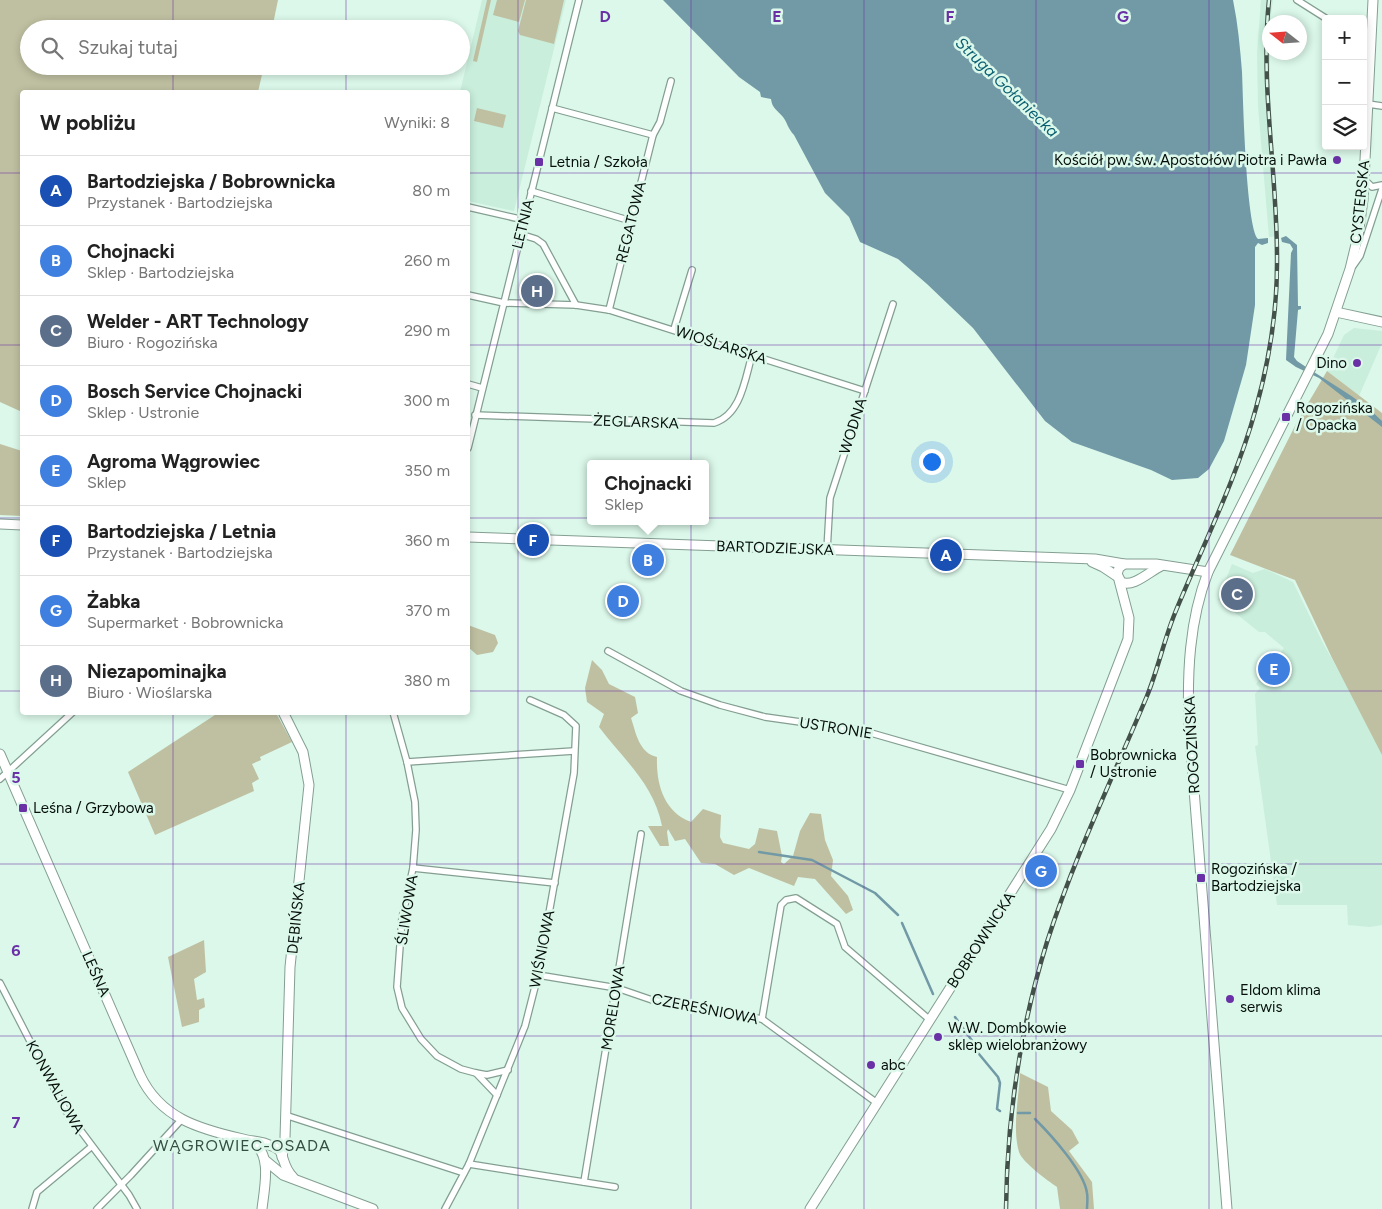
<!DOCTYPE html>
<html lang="pl">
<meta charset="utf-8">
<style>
body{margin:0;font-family:Figtree,sans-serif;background:#f2f2f2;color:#222}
.controls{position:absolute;right:15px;top:15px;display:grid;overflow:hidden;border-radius:5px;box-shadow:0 2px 8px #0003}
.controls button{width:45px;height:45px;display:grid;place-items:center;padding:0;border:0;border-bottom:1px solid #e0e0e0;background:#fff;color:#222;font:25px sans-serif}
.compass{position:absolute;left:1262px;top:15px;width:45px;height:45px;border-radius:50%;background:#fff;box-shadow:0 2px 8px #0003;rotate:287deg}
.you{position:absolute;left:931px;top:461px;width:18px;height:18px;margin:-12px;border:4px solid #fff;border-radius:50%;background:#1a73e8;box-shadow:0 0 0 8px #1a73e833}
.badge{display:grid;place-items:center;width:32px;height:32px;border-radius:50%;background:#6a31a7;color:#fff;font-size:16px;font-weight:700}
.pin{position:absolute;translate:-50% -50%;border:2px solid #fff;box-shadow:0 1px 5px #0006}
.popup{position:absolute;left:587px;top:460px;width:122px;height:65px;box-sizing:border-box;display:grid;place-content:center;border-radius:5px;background:#fff;filter:drop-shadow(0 1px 4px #0005);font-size:16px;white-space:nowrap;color:#767676}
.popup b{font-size:19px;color:#222}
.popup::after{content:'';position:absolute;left:50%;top:100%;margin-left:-10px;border:10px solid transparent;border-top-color:#fff}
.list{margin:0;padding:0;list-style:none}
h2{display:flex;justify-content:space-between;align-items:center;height:65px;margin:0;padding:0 20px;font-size:21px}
h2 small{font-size:16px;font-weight:400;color:#767676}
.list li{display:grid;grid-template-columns:32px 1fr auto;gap:15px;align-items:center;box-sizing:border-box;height:70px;padding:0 20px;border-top:1px solid #e0e0e0}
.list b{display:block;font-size:19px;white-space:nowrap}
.list p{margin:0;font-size:16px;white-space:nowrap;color:#767676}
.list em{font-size:16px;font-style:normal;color:#767676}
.icon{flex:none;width:28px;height:28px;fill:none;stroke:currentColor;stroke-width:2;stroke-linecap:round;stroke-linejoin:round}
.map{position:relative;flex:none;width:1382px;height:1209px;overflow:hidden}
.search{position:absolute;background:#fff;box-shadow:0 2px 8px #0003;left:20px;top:20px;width:450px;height:55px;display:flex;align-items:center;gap:12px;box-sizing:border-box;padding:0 18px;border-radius:28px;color:#767676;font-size:19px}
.panel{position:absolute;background:#fff;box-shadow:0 2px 8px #0003;left:20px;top:90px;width:450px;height:625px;border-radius:5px}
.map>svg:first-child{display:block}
</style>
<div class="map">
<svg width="1382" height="1209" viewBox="0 0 1382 1209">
<rect width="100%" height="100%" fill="#dbf8ea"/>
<g fill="#c9eedc">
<path d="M482,0H566L514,211L468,201V92H460Z"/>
<path d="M1261,0H1273L1270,22V95L1279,236L1269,237L1258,106L1257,53Z"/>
<path d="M1354,328L1382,331V343L1359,396L1327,371L1344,335Z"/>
<path d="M1232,564L1253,573L1265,569L1293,582L1323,643L1382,749V925L1370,927L1348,925L1347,905H1277L1255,746L1258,745L1255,694L1260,688L1256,684L1284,648L1265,632H1259L1218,599Z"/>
</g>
<g fill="#bfc0a1">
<path d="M0,0H278L272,29H29V66H264L258,92H22V412L0,402Z"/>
<path d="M487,0H491L477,62L473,61Z"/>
<path d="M497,0H525L519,22L493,15Z"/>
<path d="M526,0H564L554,44L520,35L518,31Z"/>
<path d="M477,108L506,115L503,128L474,121Z"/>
<path d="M1327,371L1382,413V755L1332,658L1295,580L1230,555L1297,422Z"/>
<path d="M0,444L22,451V516L0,515Z"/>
<path d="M468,625L495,635L498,643L493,652L477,655L468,647Z"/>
<path d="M592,660L602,670L609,684L635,697L638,713L631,718C636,733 639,753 657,757C656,784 664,812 691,822L703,809L721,815L720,837L723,843L749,849L755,844L759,828L777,831L782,856L781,862L784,864L793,856L800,831L810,813L821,814L825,840L833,860L831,876L848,896L853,910L846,914L815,879L798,877L794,886L749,868L734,875L715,864L701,863L685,839L675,841L668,829L667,832L669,846H660L648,826H662C654,784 623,759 599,727L604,714L587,702L585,688Z"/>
<path d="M218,713H276L292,742L260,757L261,760L252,764L259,779L252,783L254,791L155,835L128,772Z"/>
<path d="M204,940L206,972L194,979L197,1000L204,998L205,1007L199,1010V1022L182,1027L168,957Z"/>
<path d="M1020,1073L1048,1087L1051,1111L1072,1130L1079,1143L1069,1151L1092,1182L1094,1209H1060L1057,1187C1047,1180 1023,1163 1019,1152C1012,1128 1019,1097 1020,1073Z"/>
</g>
<g fill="#7199a6">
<path d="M663,0H1233C1238,24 1240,48 1242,72C1243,97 1246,227 1258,239L1268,238V243L1262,245L1258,243L1255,247V305L1246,365L1224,441L1209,469L1198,478L1172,480L1151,470L1072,442L1045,421L973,328L927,284L898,259L860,242L849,217L825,193L794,135C788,129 787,122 783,117C777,110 772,108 771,99L761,97L760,92L739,77Z"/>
<path d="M1286,236L1297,245L1298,306H1301V309L1298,310L1294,357L1297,361C1326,381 1357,396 1382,421V427L1319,378L1296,367L1286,360L1291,253L1293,249L1290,244L1282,242L1281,238Z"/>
</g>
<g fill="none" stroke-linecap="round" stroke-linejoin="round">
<g stroke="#7199a6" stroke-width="2.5">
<path d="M759,852L812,860L875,893L898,915"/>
<path d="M902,923L933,994"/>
<path d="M955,1017L973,1042L974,1048L998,1077L1000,1083L997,1109L1000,1111"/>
<path d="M1018,1113H1030"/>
<path d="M1035,1119C1051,1135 1084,1171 1087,1193C1088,1198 1087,1204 1087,1209"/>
</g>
<g stroke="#849f92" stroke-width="8">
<g id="street">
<path d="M1297,0L1327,19"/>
<path d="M1368,104L1382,106"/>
<path d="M552,108L653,135"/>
<path d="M1365,180L1372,187L1382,185"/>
<path d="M531,191L631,221"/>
<path d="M468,207L524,220"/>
<path d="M520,234L536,239L543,244L576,305"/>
<path d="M1353,266L1360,256L1382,189"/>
<path d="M468,295L504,303L576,305L609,310L865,391"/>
<path d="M609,310L653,135L660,122L671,81"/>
<path d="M674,329L692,270"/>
<path d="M468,384L482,388"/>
<path d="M475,415L714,423C741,415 745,379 752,355"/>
<path d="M468,448L579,0"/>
<path d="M827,550L830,498L893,304"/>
<path d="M608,651L681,691L720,705L765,717L864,731L1070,790"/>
<path d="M393,712L407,762L415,802L416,830L413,868L402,918L397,987L402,1008L421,1039L437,1056L461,1069L476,1073L487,1075L508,1070"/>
<path d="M407,762L574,751"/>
<path d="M0,779L73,712"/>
<path d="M413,868L555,883"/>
<path d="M538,975L617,988L652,1000L762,1019L877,1103"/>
<path d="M0,983L66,1111L129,1195L137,1209"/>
<path d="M762,1019L781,905L786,900L796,898L837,924L845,947L930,1020"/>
<path d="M476,1073L497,1095"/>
<path d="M285,1115L464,1173"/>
<path d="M469,1164L615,1187"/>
<path d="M584,1182L641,834"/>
<path d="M32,1209L37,1192L91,1147"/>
<path d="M97,1209L131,1175L182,1119"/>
<path d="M445,1209L469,1164L525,1026L538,975L574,773L576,726L564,715L530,700"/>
</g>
</g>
<g stroke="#849f92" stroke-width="11">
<g id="secondary">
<path d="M1336,312L1382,322"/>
<path d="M0,524L22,525"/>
<path d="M468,537L1095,559L1124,564H1156L1208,572"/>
<path d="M1092,562L1103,567L1118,577"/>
<path d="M1124,564L1119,568L1117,574L1121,582C1133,588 1149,572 1161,566"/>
<path d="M0,754L140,1075C160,1118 199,1129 243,1139C255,1142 269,1142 279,1150C284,1155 283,1168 293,1177"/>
<path d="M252,1143C273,1152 264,1190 262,1209"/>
<path d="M282,1157L285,1138L290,967L309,785L303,752L283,712"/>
<path d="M266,1161L283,1175L373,1209"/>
<path d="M810,1209L1051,829L1070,790L1128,639L1129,618L1119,580"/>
<path d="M1227,1209L1189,726C1187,674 1189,621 1208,572L1328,334L1350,269L1358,236L1363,200L1373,0"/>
</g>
</g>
<use href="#street" stroke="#fff" stroke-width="5.5"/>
<use href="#secondary" stroke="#fff" stroke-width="9"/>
<g stroke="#43514a" stroke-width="4.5">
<path id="rail" d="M1006,1209C1007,1118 1020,1029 1047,942C1074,858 1113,777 1147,696C1158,669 1164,640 1175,613C1203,545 1237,478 1256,408C1269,361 1277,313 1277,264C1278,176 1260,89 1269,0"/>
</g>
<use href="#rail" stroke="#dbf8ea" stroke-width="2.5" stroke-dasharray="8" stroke-linecap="butt"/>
</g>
<path fill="none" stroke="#6a31a7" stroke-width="1" stroke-opacity="0.55" d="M173,0V29M346,0V29M518,0V1209M691,0V1209M864,0V1209M1036,0V1209M1209,0V1209M173,66V92M346,66V92M0,173H22M468,173H1382M0,345H22M468,345H1382M0,518H22M468,518H1382M0,691H22M468,691H1382M173,712V1209M346,712V1209M0,864H1382M0,1036H1382"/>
<g fill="#6a31a7" stroke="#dbf8ea" stroke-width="2">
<circle cx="1337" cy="160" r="5"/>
<rect x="534" y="157" width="10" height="10" rx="2.5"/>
<circle cx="1357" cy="363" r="5"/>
<rect x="1281" y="412" width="10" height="10" rx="2.5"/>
<rect x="1075" y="759" width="10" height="10" rx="2.5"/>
<rect x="18" y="803" width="10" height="10" rx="2.5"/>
<rect x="1196" y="873" width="10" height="10" rx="2.5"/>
<circle cx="1230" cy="999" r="5"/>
<circle cx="938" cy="1037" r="5"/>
<circle cx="871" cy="1065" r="5"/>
</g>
<g text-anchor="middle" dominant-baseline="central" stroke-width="5" stroke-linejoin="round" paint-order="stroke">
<g font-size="15" fill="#060f0b" stroke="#dbf8ea" text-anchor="start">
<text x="1327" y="160" text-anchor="end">Kościół pw. św. Apostołów Piotra i Pawła</text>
<text x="549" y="162">Letnia / Szkoła</text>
<text x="1347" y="363" text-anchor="end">Dino</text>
<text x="1296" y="408">Rogozińska<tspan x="1296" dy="17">/ Opacka</tspan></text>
<text x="1090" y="755">Bobrownicka<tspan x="1090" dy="17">/ Ustronie</tspan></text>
<text x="33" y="808">Leśna / Grzybowa</text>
<text x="1211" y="869">Rogozińska /<tspan x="1211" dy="17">Bartodziejska</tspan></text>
<text x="1240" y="990">Eldom klima<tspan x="1240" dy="17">serwis</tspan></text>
<text x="948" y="1028">W.W. Dombkowie<tspan x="948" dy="17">sklep wielobranżowy</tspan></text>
<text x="881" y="1065">abc</text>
</g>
<g font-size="15" fill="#060f0b" stroke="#dbf8ea">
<text transform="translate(1360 202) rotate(-84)">CYSTERSKA</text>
<text transform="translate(631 222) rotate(-76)">REGATOWA</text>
<text transform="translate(523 224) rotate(-76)">LETNIA</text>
<text transform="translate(721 345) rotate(18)">WIOŚLARSKA</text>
<text transform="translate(636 422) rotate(2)">ŻEGLARSKA</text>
<text transform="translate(853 426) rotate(-72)">WODNA</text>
<text transform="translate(775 548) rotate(2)">BARTODZIEJSKA</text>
<text transform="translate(836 728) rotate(9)">USTRONIE</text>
<text transform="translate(1192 745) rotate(-93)">ROGOZIŃSKA</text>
<text transform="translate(407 910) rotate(-81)">ŚLIWOWA</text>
<text transform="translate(296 918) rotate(-84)">DĘBIŃSKA</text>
<text transform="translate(981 940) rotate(-57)">BOBROWNICKA</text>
<text transform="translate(542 949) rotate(-79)">WIŚNIOWA</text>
<text transform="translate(96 974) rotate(66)">LEŚNA</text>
<text transform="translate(613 1008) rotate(-81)">MORELOWA</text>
<text transform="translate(705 1009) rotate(11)">CZEREŚNIOWA</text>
<text transform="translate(55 1087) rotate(61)">KONWALIOWA</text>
</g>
<g font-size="16" font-style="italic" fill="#0c5f72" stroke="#dbf8ea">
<text transform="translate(1007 87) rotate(44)">Struga Gołaniecka</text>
</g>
<g font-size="16" letter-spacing="1" fill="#364f43" stroke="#dbf8ea">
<text x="242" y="1145">WĄGROWIEC-OSADA</text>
</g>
</g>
<g font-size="16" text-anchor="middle" font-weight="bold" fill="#6a31a7" stroke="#dbf8ea" stroke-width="5" stroke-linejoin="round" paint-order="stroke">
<text x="605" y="22">D</text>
<text x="777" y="22">E</text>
<text x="950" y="22">F</text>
<text x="1123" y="22">G</text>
<text x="16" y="783">5</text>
<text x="16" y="956">6</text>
<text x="16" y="1128">7</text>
</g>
</svg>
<div class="controls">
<button>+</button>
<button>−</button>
<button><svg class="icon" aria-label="layers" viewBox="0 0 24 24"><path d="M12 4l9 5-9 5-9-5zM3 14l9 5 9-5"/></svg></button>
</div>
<svg class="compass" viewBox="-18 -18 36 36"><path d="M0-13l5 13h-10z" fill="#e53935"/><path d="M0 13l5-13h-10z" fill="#767676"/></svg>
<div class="you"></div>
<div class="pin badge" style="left:946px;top:555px;background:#1a4fb4">A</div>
<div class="pin badge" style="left:648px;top:560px;background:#3f7fe0">B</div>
<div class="popup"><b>Chojnacki</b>Sklep</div>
<div class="pin badge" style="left:1237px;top:594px;background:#5c6f8a">C</div>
<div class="pin badge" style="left:623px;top:601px;background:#3f7fe0">D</div>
<div class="pin badge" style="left:1274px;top:669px;background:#3f7fe0">E</div>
<div class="pin badge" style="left:533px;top:540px;background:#1a4fb4">F</div>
<div class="pin badge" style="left:1041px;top:871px;background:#3f7fe0">G</div>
<div class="pin badge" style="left:537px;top:291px;background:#5c6f8a">H</div>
<div class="search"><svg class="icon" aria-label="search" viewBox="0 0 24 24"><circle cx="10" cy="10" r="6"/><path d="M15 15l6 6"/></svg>Szukaj tutaj</div>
<section class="panel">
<h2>W pobliżu<small>Wyniki: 8</small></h2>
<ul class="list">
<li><span class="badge" style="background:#1a4fb4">A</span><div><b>Bartodziejska / Bobrownicka</b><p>Przystanek · Bartodziejska</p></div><em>80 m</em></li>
<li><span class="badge" style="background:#3f7fe0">B</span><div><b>Chojnacki</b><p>Sklep · Bartodziejska</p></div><em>260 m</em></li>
<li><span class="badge" style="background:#5c6f8a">C</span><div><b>Welder - ART Technology</b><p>Biuro · Rogozińska</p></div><em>290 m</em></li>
<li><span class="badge" style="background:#3f7fe0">D</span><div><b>Bosch Service Chojnacki</b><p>Sklep · Ustronie</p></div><em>300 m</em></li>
<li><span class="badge" style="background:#3f7fe0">E</span><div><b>Agroma Wągrowiec</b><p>Sklep</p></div><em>350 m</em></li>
<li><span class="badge" style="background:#1a4fb4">F</span><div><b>Bartodziejska / Letnia</b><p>Przystanek · Bartodziejska</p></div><em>360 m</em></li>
<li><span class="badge" style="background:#3f7fe0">G</span><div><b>Żabka</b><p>Supermarket · Bobrownicka</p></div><em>370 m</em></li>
<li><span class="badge" style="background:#5c6f8a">H</span><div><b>Niezapominajka</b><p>Biuro · Wioślarska</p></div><em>380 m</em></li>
</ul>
</section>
</div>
